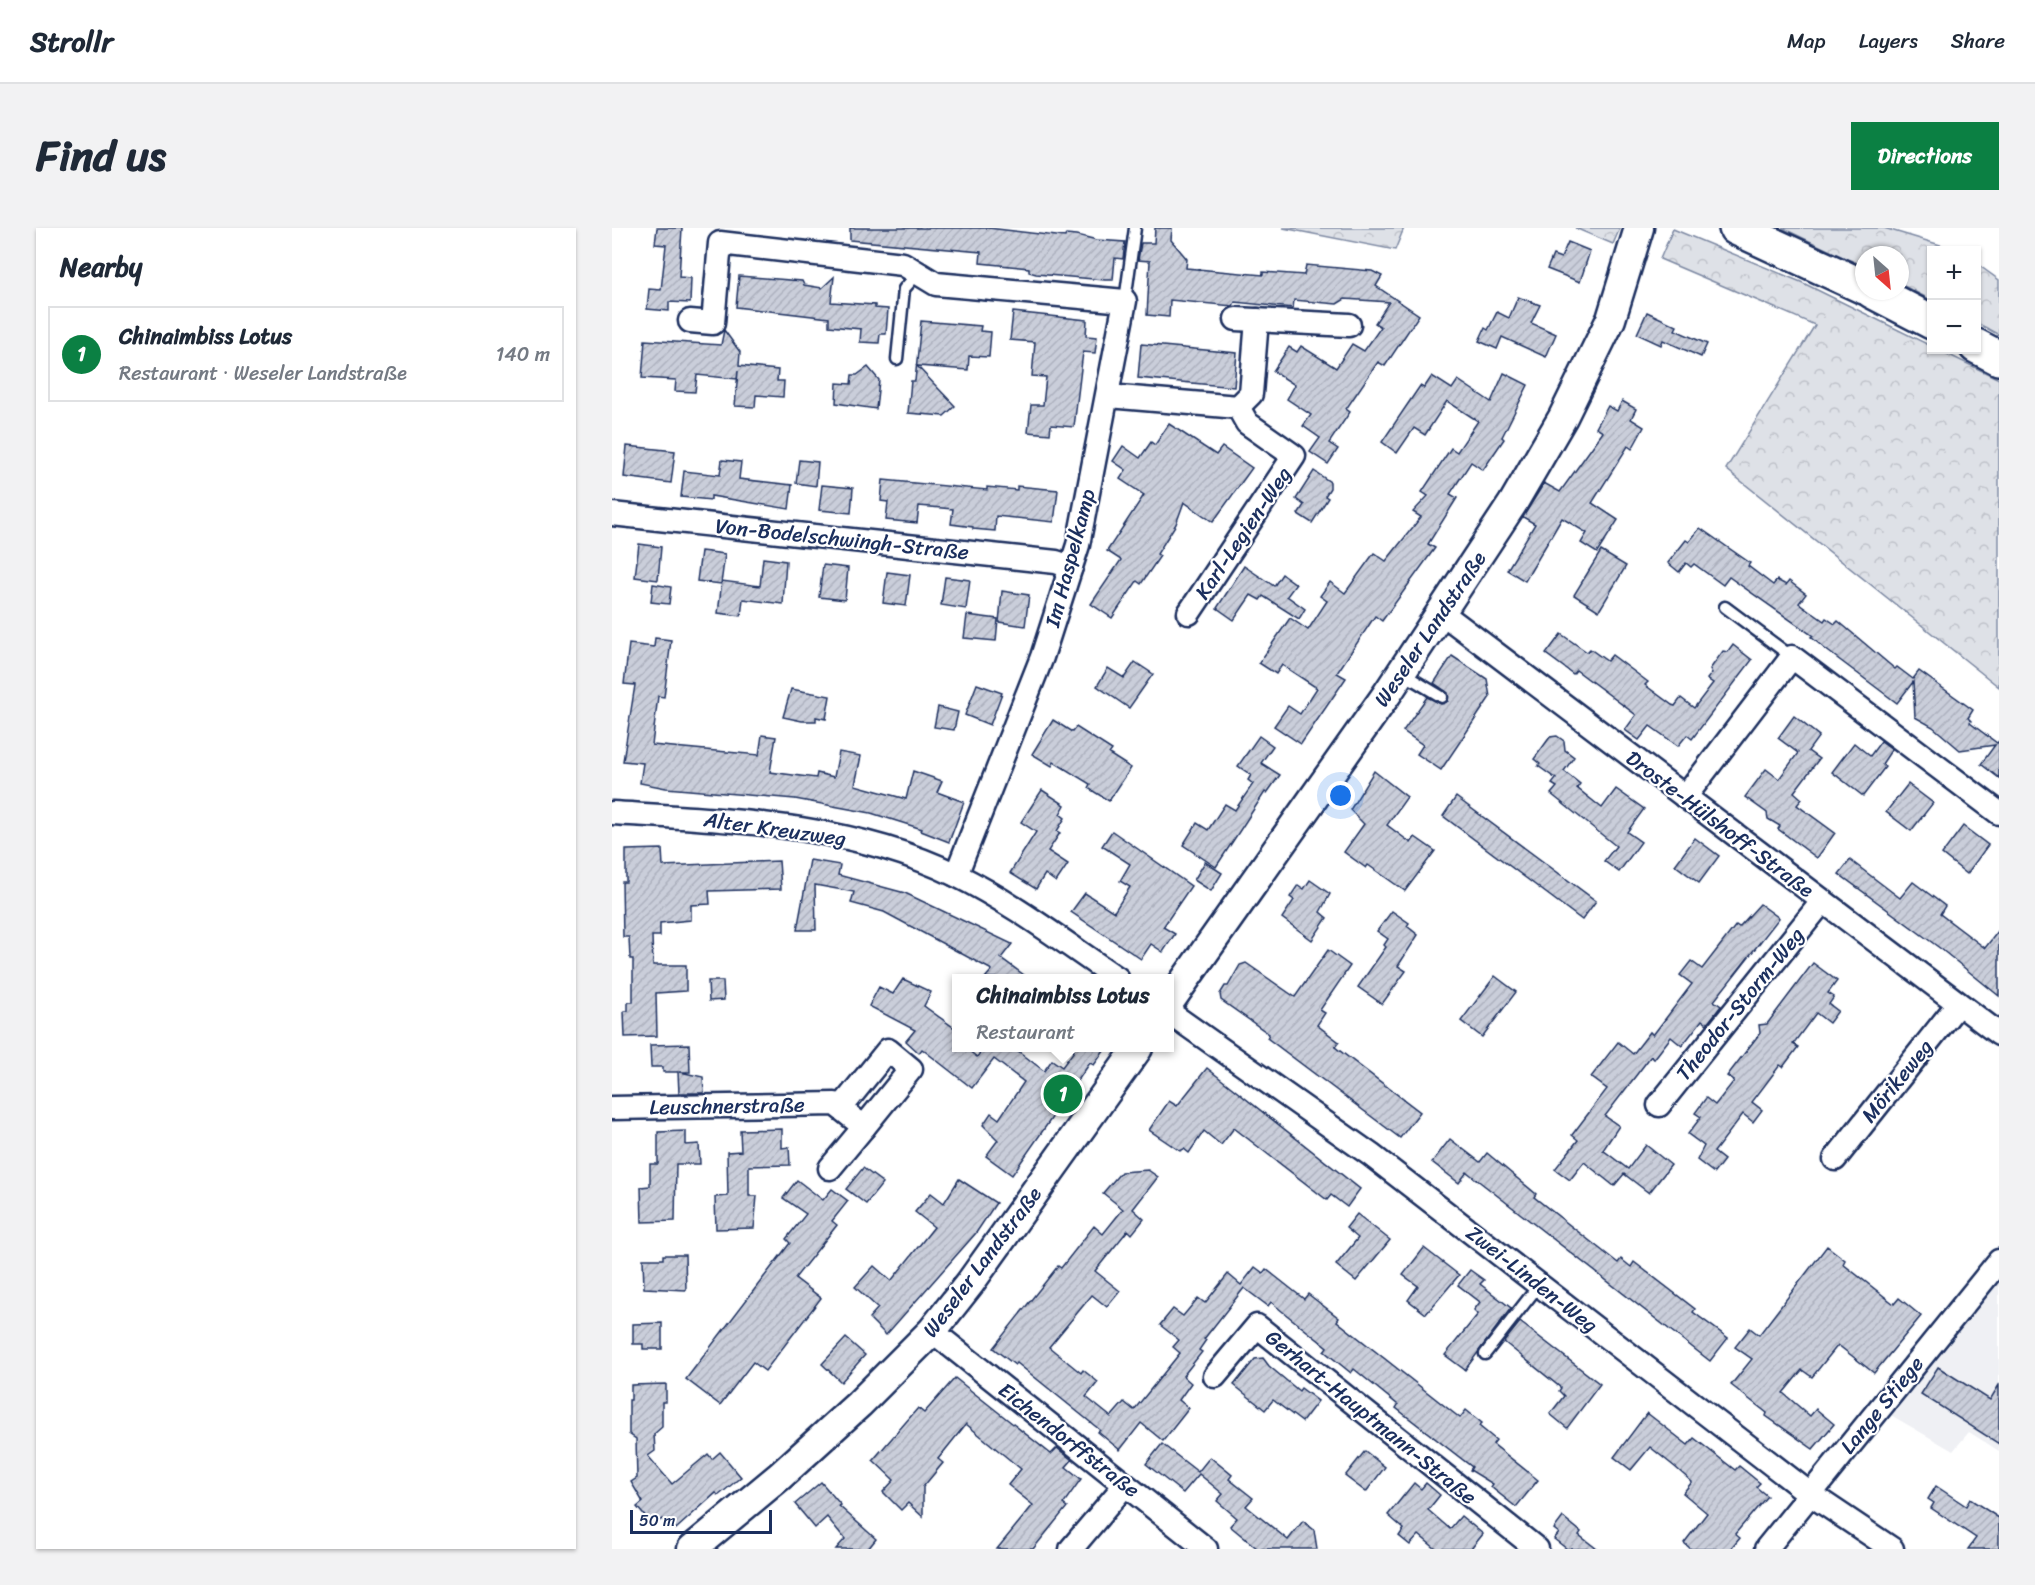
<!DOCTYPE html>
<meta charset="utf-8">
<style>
body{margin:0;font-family:Sriracha,sans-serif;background:#f2f2f3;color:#1f2937}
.controls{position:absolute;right:18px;top:18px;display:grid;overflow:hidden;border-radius:0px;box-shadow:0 2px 4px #0004}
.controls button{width:54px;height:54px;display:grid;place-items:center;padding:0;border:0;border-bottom:2px solid #e0e1e3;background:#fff;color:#1f2937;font:30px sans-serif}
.compass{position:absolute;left:1243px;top:18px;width:54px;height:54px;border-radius:50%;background:#fff;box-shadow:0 2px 4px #0004;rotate:153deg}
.scale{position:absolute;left:18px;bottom:15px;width:142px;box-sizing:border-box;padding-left:6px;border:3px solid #1b2f5e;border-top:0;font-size:16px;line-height:21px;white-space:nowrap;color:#1b2f5e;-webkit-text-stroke:4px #fff;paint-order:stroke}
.you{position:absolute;left:729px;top:568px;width:21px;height:21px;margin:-15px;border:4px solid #fff;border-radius:50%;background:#1a73e8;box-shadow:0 0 0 9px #1a73e833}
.badge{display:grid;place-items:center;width:39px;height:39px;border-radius:50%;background:#0b8043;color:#fff;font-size:20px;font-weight:700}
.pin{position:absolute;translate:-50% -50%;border:3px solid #fff;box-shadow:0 2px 6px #0006}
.popup{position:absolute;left:340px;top:746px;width:222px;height:78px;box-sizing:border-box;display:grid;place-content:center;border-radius:0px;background:#fff;filter:drop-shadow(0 2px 4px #0005);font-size:20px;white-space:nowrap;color:#747a83}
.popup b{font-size:22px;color:#1f2937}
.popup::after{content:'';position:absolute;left:50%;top:100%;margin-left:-12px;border:12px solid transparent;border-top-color:#fff}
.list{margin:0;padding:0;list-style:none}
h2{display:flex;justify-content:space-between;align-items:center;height:78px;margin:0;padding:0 24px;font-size:26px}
h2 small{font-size:20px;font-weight:400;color:#747a83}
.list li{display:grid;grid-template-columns:39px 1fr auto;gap:18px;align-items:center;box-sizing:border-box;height:96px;margin:0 12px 12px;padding:0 12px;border:2px solid #e0e1e3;border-radius:0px}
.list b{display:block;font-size:22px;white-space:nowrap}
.list p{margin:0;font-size:20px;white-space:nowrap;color:#747a83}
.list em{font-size:20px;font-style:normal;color:#747a83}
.map{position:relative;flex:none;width:1387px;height:1321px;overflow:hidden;border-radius:0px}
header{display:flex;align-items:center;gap:36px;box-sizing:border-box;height:84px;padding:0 30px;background:#fff;border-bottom:2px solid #e0e1e3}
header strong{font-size:28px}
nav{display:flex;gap:33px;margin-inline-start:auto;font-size:21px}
.intro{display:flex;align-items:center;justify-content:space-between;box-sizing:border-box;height:144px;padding:0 36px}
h1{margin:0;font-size:42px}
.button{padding:15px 27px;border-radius:0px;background:#0b8043;color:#fff;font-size:21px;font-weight:700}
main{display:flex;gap:36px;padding:0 36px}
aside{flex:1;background:#fff;border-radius:0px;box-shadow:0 2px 4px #0004}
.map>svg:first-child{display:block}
</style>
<header>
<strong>Strollr</strong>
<nav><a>Map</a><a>Layers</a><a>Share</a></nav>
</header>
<div class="intro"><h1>Find us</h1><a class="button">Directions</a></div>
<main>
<aside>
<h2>Nearby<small></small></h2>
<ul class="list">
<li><span class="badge">1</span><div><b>Chinaimbiss Lotus</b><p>Restaurant · Weseler Landstraße</p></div><em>140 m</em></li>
</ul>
</aside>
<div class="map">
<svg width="1387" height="1321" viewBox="0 0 1387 1321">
<defs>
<pattern id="forest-crowns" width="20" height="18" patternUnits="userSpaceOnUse" patternTransform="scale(1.5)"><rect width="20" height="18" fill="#dee1e7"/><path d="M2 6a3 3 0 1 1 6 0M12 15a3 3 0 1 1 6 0" fill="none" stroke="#bec1c9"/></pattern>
<pattern id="building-hatch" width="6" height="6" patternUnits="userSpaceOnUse" patternTransform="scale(1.5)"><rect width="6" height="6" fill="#caceda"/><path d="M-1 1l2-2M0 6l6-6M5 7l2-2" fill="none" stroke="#adb1be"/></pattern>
</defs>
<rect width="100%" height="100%" fill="#fff"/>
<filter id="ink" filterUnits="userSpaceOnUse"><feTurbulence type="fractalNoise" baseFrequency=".0167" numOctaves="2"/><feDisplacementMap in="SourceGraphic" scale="12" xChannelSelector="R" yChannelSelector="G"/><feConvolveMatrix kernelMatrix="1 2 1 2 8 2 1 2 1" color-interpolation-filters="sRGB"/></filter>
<g filter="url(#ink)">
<path fill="#eff0f4" d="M1387,1051V1223L1357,1204L1341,1223L1277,1186Z"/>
<g fill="url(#forest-crowns)" stroke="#7c88a2" stroke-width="1.5">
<path d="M671,0H792L783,22Z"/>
<path d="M963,0H1008L1001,16Z"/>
<path d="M1170,0H1272L1345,22H1320L1319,72L1288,56V27H1252V39Z"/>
<path d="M1061,1L1189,54L1319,118L1320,122H1327L1387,151V459L1114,241L1203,97L1048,31Z"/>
<path d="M1365,36L1387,52V107L1365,95Z"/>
</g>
<g fill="url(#building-hatch)" stroke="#1b2f5e" stroke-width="1.5">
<path d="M45,0H70L67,49L79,50L78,75L57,74V83L35,81L37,61L49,62L54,17L43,16Z"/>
<path d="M238,0H376L453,9L454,6L465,7L485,12L513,14L511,31L503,30L501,52H493L424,46L417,44V40L368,35L369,24L238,12Z"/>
<path d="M543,0H560L559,12L575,31L574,40L651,47V44L692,47L694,37L760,43L770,48L764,58L807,87L773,138L766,134L734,181L738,184L717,215L726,221L716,236L698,224L708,210L691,198L699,187L675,171L683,157L661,143L677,119L685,124L689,118L724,140L740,116L752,123L769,99L763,95L777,74L733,71L725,76L682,72L681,80L623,74L621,78L558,72L557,89L535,87L538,33L526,32L529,15H542Z"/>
<path d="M956,14L978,23L968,54L935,41L941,27L949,30Z"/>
<path d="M127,48L190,53L192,57L210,60L222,49L219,74L263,77V80L276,81L274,106H268L267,115L248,114L249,101L217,98V90L124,79Z"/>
<path d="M906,69L928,77L919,95L944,106L934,129L890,109L885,121L867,113L873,100L876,102L885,84L897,90Z"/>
<path d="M401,84L475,92L474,108L485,109L483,125L471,124L462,199L439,197L438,206L416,204L419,177H431L434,149L420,148L423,114L398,112Z"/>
<path d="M1035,84L1065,98L1063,102L1095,116L1089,129L1051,112L1049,117L1025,106Z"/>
<path d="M309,93L369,98L368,103L379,104L377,129L357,128L356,142L305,138L343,178L332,188L296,185L299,153H303Z"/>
<path d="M112,102L128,124L127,138L166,142L165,153H172L171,169L144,167L143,179L123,178L126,143L125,151L85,147L83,164L63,163L64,152L30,150L33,112L109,117Z"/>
<path d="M529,116L625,125L622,159L526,150Z"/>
<path d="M256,139L267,152L264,181L224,175L225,155L239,156L240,147H245Z"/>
<path d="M892,145L916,157L890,209L892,211L871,242L859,234L838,266L845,270L816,316L823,320L770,393L763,388L725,445L734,450L689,516L662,498L676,478L688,486L705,460L670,437L664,446L647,435L678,390L696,402L715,373L708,368L718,354L733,365L762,325L774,333L809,289L801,284L816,268L810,264L839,220L845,224L866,193L835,173L813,207L802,200L785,225L770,214L808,158L812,160L820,148L840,161L846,152L879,174Z"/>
<path d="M1010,173L1024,181L1019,191L1032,199L1020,221L1016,218L980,275L1006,292L985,325L969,315L975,305L950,290L913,353L895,342L923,296L911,289L932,255L948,264L991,204L984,200L996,178L1005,183Z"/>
<path d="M557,196L604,227L610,219L640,240L601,294L572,274L564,296L545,326L548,328L529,356L525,353L500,390L479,376L509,332L495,323L532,267L508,251L514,242L501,233L511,218L528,230L539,214L543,217Z"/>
<path d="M15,218L63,223L59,255L12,249Z"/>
<path d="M110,232L129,234L127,251L180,257L177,281L99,268V272L69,269L72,243L108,247Z"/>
<path d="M187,232L206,234L204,258L184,255Z"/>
<path d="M702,243L718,254V260L713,268L716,270L700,295L686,286L692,277L684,271Z"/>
<path d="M271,252L375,262V259L405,262V258L446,262L442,294L384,288L383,303L361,301V299L339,296L341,281L307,278L305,295L274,292L276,274L269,273Z"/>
<path d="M210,257L241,260L239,285L207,282Z"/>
<path d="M1088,300L1138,335L1136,338L1161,357L1165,352L1174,357L1177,353L1194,366L1187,375L1212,393L1214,390L1223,396L1226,393L1283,441L1285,439L1301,451L1307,443L1361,482L1356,490L1359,493L1358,495L1385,515L1387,513V550L1369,536L1383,517L1348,522L1321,499L1303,489L1301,454L1285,475L1213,421L1199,409L1201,408L1117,349L1111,357L1082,336L1079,339L1074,335L1067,344L1056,335L1074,312L1077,314Z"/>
<path d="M27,316L49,319L46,352L23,349Z"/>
<path d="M89,323L113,326L109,356L85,353Z"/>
<path d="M989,323L1014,338L987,383L962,367Z"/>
<path d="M151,330L174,333L171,376L131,371L129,388L106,385L110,353L148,358Z"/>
<path d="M211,337L236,340L233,372L207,369Z"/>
<path d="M632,338L662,358L670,346L684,356L675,368L693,381L687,391L651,368L648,372L639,367L622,392L605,380Z"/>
<path d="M275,344L298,347L294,378L271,375Z"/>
<path d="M333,349L358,352L354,381L329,377Z"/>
<path d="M41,356L59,359L57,376L39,374Z"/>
<path d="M390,363L417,367L413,398L387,394Z"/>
<path d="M355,387L386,391L384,413L352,410Z"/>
<path d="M949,406L975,424L978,421L995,433L1000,427L1036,454L1033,457L1060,477L1063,478L1069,470L1082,480L1101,455L1095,451L1100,445L1098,441L1111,423L1116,424L1121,417L1140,432L1080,511L1075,507L1066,518L1038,498L1027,512L1013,502L1024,487L964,442L961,446L934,426Z"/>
<path d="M43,410L59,412L52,469L46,468L40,517L147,527L150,507L164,509L158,544L204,550L205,545L222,549L227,524L249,528L243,557L294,571L301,543L330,553L325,564L352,574L337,614L309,603L310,601L259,585L183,571L54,560L28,555L31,535L11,533L23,457L12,456L17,416L42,419Z"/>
<path d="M840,428L875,451L878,469L829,542L805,526L811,517L791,503L815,469L829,476L836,473V465L822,455Z"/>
<path d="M523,434L541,446L517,480L485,458L496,440L512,450Z"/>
<path d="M365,456L390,465L378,497L353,487Z"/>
<path d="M179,461L218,468L214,491L204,489V493H190L171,489Z"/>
<path d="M326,479L346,484L342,502L322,499Z"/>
<path d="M1182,488L1207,508L1196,523L1207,531L1182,564L1190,571L1185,577L1223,605L1205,630L1166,601L1168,598L1156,591L1155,585L1133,569L1154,541L1167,551L1186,525L1166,510Z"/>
<path d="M441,492L460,504L464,499L500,522L497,526L519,540L497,573L476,560L478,556L442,534L440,538L420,526Z"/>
<path d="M647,508L661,518L649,535L668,547L655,565L653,564L604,639L571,617L585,595L596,602L613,576L623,582L641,556L636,552L639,547L626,538Z"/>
<path d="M945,508L952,513L953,522L962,529L952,543L968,556L965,560L990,580L1004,561L1032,581L1015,604L1029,614L1007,644L992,633L1004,618L939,566L945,559L940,556L944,551L926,538L928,536L922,531L938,509Z"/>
<path d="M1269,513L1280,521L1270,536L1273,539L1251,568L1220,544L1242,515L1258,528Z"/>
<path d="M762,543L795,569L775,597L799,615L803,609L823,623L793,663L756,637L754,640L732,624L752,596L738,582Z"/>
<path d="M1296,556L1321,575L1299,603L1274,584Z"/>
<path d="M430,562L453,577L448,586L453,590L445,603L448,605L436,623L456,636L444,654L433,646L424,661L398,645L424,604L409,594Z"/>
<path d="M844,569L984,673L970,692L831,588Z"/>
<path d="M1351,598L1376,617L1355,646L1330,626Z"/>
<path d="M500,603L579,658L551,699L563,706L551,724L539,716L529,731L459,684L473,665L502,684L518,659L508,653L518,636L490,618Z"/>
<path d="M1083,610L1107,628L1087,655L1063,637Z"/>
<path d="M50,621L51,638L167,633L169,661L97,663L98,676L79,677V692L48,695V708H40L41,737H74V763L44,765L45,808L13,809L12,783H16V774H21V731H18L17,709H11L10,654H14V622Z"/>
<path d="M198,632L228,637L226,647L293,665L400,716L389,730L416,750H373L380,742L272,684L239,675L242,664L203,657L204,702H185Z"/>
<path d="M1238,632L1288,670L1301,654L1333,678L1328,686L1373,720L1387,702V768L1329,721L1227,646Z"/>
<path d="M593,634L610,645L599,663L582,652Z"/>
<path d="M698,652L718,666L708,684L715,690L700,712L670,690L682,672L678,669L686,657L692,661Z"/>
<path d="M1148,676L1167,690L1102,773L1109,778L1095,796L1090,792L1070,818L1059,809L1042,831L1039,828L993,888L1007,898L991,922L1016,941L1034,917L1059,937L1037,965L1012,946L1002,958L972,934L958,952L943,941L966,912L960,907L995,861L979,849L1006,814L1021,826L1038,804L1041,807L1080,756L1068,747L1079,733L1090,741L1124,697L1127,699Z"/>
<path d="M780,683L797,695L795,698L806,707L786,738L794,743L770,776L746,759L774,719L772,717L776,711L765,703Z"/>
<path d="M716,722L738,738L708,782L713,785L705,797L727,814L723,819L808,884L788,910L655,810L657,806L609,772L608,766L613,758H616L628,737L634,735L683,769Z"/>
<path d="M1201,735L1225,753L1216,765L1222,769L1217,776L1226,783L1217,795L1204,785L1181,816L1186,819L1171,839L1168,837L1140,874L1150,882L1141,894L1131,886L1102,924L1112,932L1102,945L1085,932L1092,918L1076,906L1089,889L1083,885L1094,870L1103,877L1122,853L1115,848L1148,805L1147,797L1155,796Z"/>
<path d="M883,748L904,764L870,809L849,793Z"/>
<path d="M291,751L319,764L312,778L345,802V819H352L365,829L370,822L367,819H401L432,843L440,832L450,839L462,823L457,819H495L482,837L478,835L400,947L374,928L386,912L371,897L379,885L387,891L412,854L382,831L360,860L310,821L307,825L294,813L303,802L257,778L267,759L281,766Z"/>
<path d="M96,753H111L112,772L97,773Z"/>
<path d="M77,816L78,844H68L91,849L92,865H67L66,844H51V839H39L38,817Z"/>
<path d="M595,840L748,961L735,979L719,967L715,972L622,900L609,917L592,903L577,925L572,921L568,923L537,902L557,873L565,878Z"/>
<path d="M170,901V920L177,919L178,937L137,938V968H145L142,1000L104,1001L103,969L116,968L115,924L129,923L128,902Z"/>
<path d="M74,903V917L87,916L88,936H64L63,993L30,994L29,959L38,958V936H46V904Z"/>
<path d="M838,911L868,934L875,925L924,966L922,969L1006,1035L1009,1031L1019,1039L1022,1034L1083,1081L1081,1084L1116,1110L1098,1133L855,944L847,955L820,934Z"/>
<path d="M251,940L271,955L254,976L234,961Z"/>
<path d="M536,942L546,949L521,981L532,991L520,1006L516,1002L483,1043L508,1063L495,1079L480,1067L437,1119L469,1145L471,1142L486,1154L474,1169L499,1189L512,1174L522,1182L568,1125L561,1119L567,1112L548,1097L561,1081L571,1088L586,1070L593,1075L616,1046L629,1057L643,1039L651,1045L654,1041L692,1071L696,1066L727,1090L725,1093L848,1190L854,1182L870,1195L867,1198L884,1212L881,1216L926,1252L904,1279L879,1259L881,1256L858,1242L860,1239L784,1180L786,1177L742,1141L739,1145L712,1123L715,1119L671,1084L659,1074L656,1078L632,1060L592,1111L594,1112L587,1122L590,1124L571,1148L579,1155L567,1172L577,1180L551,1213L529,1195L508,1222L486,1204L488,1202L405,1135L403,1137L381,1120L446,1038L449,1040L482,998L491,1006L511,981L491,965L509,944Z"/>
<path d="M347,951L384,975L364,1005L274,1107L257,1090L266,1080L243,1059L262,1038L279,1053L322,999L303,984L319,965L332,975Z"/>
<path d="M185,952L211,972L220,961L236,973L220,993L225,997L183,1050L209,1070L153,1143L141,1134L108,1177L74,1151L178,1015L174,1011L194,986L171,970Z"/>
<path d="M745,986L778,1012L744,1053L724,1037L746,1010L734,1000Z"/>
<path d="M1215,1018L1233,1032L1231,1036L1282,1076L1287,1070L1309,1088L1262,1145L1226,1117L1200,1149L1190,1142L1171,1165L1198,1188L1204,1181L1222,1196L1201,1221L1154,1188L1155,1185L1119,1157L1140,1131L1123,1119L1138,1100L1147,1107Z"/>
<path d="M812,1020L847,1047L814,1086L796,1072L806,1058L791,1047Z"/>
<path d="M51,1027H73L74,1062L32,1060L31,1031H51Z"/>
<path d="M858,1042L872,1052L868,1056L899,1080L853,1142L833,1127L866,1086L862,1082L868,1074L846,1057Z"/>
<path d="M908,1094L988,1156L955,1200L938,1186L952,1168L947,1163L949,1160L892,1114Z"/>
<path d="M50,1095V1121H31V1116H21V1096Z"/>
<path d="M234,1110L253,1127L229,1154L210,1136Z"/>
<path d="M651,1130L657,1138L687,1163L689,1160L706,1173L690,1194L661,1172L653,1182L622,1157L643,1131Z"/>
<path d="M1326,1139L1378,1172L1387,1157V1216L1309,1166Z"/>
<path d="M343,1150L439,1226L445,1220L460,1232L454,1239L469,1251L451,1276L455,1279L421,1321H385L421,1277L396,1257L409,1241L354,1196L326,1231L331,1235L311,1259V1289L296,1275L289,1282L271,1264L282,1252L261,1232L306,1180L312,1185Z"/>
<path d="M54,1156V1174H50V1199L42,1206L43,1223L36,1228L60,1256L96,1226L100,1231L108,1224L129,1249L106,1268L104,1265L64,1301L57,1292L53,1294L50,1291L41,1298L25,1279L31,1274L19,1254L25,1250L24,1211L17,1206V1172H19V1157Z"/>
<path d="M1035,1185L1076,1217L1082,1210L1123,1242L1127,1238L1148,1255L1144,1259L1155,1268L1123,1306L1128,1310L1119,1321H1079L1072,1315L1095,1285L1071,1265L1080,1254L1063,1239L1038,1219L1019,1242L1002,1229Z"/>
<path d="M550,1216L586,1244L598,1229L620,1247L617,1251L641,1270L634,1278L676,1312L691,1293L702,1302L705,1321H646L618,1298L625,1290L605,1273L611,1266L587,1246L571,1265L534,1236Z"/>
<path d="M753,1223L773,1239L754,1264L733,1248Z"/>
<path d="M209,1254L229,1277L227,1278L264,1311L256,1321H224L233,1311L215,1289L203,1300L183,1276Z"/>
<path d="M802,1255L809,1261L814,1255L828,1267L816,1282L838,1301L849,1288L871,1306L859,1321H824L807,1307L798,1317L787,1308L792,1301L776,1287Z"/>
<path d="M1324,1258L1354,1278L1358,1271L1387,1290V1321H1356L1364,1310L1319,1280L1322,1275L1316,1271Z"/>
<path d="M951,1289L969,1304L967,1307L985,1321H955L942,1311L947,1305L942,1301Z"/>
</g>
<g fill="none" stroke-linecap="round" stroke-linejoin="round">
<g stroke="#1b2f5e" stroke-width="15">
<g id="service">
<path d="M513,73L523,0"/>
<path d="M285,131L292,61L306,45"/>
<path d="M1113,379L1180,429"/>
<path d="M790,445L830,469"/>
<path d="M873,1126L927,1057"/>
</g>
</g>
<g stroke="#1b2f5e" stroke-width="27">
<g id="minor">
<path d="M624,91L737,97"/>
<path d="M78,93L101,95L108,15L291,36L324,56L513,73L466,317L430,429L344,647"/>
<path d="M496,168L626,179L635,195L682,228L577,385"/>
<path d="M626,179L639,166L645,92"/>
<path d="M0,286L444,334L459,339"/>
<path d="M830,385L1387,806"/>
<path d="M1073,569L1180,429L1387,585"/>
<path d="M0,585C116,592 237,595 344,647C401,675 453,715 505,750"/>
<path d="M558,785L759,927L1198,1266L1280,1321"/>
<path d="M1047,877L1210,674"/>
<path d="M0,880L223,876L252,899L218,940"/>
<path d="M229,880L276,822L299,841L252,899"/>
<path d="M1223,931L1346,776"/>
<path d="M320,1103L594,1321"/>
<path d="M603,1148L645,1098L925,1321"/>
<path d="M459,1321L513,1257"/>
<path d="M1154,1321L1387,1033"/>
</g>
</g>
<g stroke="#1b2f5e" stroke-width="33">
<g id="tertiary">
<path d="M558,773L775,466L901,275L951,189L999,91L1027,0"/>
<path d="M80,1321L168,1248L247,1176L320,1103L358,1055L526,820"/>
</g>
</g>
<g stroke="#1b2f5e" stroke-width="38">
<g id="primary">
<path d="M1124,0L1252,59"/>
<path d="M1260,63L1320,94"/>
<path d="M1364,118L1387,130"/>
</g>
</g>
<use href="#service" stroke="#fff" stroke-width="10"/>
<use href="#minor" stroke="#fff" stroke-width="22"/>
<use href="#tertiary" stroke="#fff" stroke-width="28"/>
<use href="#primary" stroke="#fff" stroke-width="33"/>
</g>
</g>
<g text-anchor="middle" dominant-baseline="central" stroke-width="4.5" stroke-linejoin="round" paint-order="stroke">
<g font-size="21" fill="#1b2f5e" stroke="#fff">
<text transform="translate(631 305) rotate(-56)">Karl-Legien-Weg</text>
<text transform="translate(230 311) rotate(6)">Von-Bodelschwingh-Straße</text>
<text transform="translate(458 330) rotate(-75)">Im Haspelkamp</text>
<text transform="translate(818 401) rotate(-56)">Weseler Landstraße</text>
<text transform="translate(1108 596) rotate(37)">Droste-Hülshoff-Straße</text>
<text transform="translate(163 601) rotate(8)">Alter Kreuzweg</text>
<text transform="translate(1128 776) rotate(-51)">Theodor-Storm-Weg</text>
<text transform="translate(1285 853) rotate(-51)">Mörikeweg</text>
<text transform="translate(115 878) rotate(-1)">Leuschnerstraße</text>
<text transform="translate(370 1034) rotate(-53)">Weseler Landstraße</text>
<text transform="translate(920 1051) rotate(38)">Zwei-Linden-Weg</text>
<text transform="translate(1270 1177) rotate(-51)">Lange Stiege</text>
<text transform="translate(759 1189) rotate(39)">Gerhart-Hauptmann-Straße</text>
<text transform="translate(457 1212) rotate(38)">Eichendorffstraße</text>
</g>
</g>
</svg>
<div class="controls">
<button>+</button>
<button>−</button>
</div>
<svg class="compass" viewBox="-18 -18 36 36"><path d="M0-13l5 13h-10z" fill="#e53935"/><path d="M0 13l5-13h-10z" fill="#747a83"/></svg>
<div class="scale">50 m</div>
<div class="you"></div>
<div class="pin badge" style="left:451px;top:866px">1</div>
<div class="popup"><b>Chinaimbiss Lotus</b>Restaurant</div>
</div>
</main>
